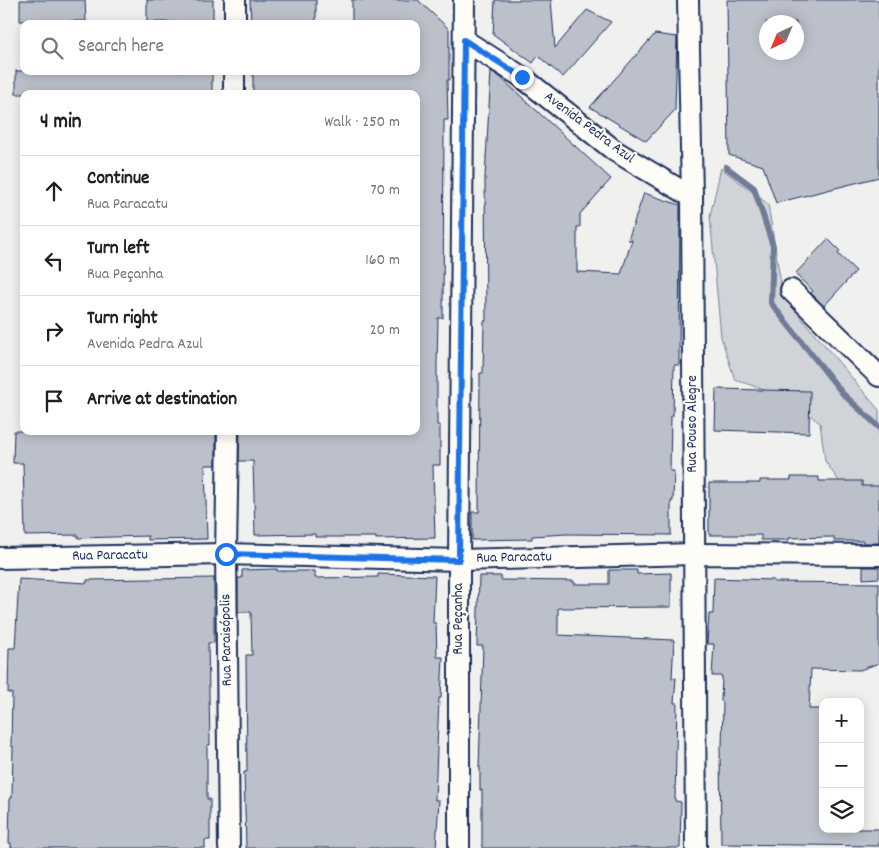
<!DOCTYPE html>
<meta charset="utf-8">
<style>
body{margin:0;font-family:Dekko,sans-serif;background:#f6f6f6;color:#202124}
.controls{position:absolute;right:15px;bottom:15px;display:grid;overflow:hidden;border-radius:10px;box-shadow:0 2px 12px #0003}
.controls button{width:45px;height:45px;display:grid;place-items:center;padding:0;border:0;border-bottom:1px solid #e0e0e0;background:#fff;color:#202124;font:25px sans-serif}
.compass{position:absolute;left:759px;top:15px;width:45px;height:45px;border-radius:50%;background:#fff;box-shadow:0 2px 12px #0003;rotate:224deg}
.stop{position:absolute;width:15px;height:15px;margin:-11px;border:4px solid #1a73e8;border-radius:50%;background:#fff}
.stop.end{background:#1a73e8;border-color:#fff;box-shadow:0 1px 5px #0008}
.list{margin:0;padding:0;list-style:none}
h2{display:flex;justify-content:space-between;align-items:center;height:65px;margin:0;padding:0 20px;font-size:21px}
h2 small{font-size:16px;font-weight:400;color:#757577}
.list li{display:grid;grid-template-columns:32px 1fr auto;gap:15px;align-items:center;box-sizing:border-box;height:70px;padding:0 20px;border-top:1px solid #e0e0e0}
.list b{display:block;font-size:19px;white-space:nowrap}
.list p{margin:0;font-size:16px;white-space:nowrap;color:#757577}
.list em{font-size:16px;font-style:normal;color:#757577}
.icon{flex:none;width:28px;height:28px;fill:none;stroke:currentColor;stroke-width:2;stroke-linecap:round;stroke-linejoin:round}
.map{position:relative;flex:none;width:879px;height:848px;overflow:hidden}
.search{position:absolute;background:#fff;box-shadow:0 2px 12px #0003;left:20px;top:20px;width:400px;height:55px;display:flex;align-items:center;gap:12px;box-sizing:border-box;padding:0 18px;border-radius:10px;color:#757577;font-size:19px}
.panel{position:absolute;background:#fff;box-shadow:0 2px 12px #0003;left:20px;top:90px;width:400px;height:345px;border-radius:10px}
.map>svg:first-child{display:block}
</style>
<div class="map">
<svg width="879" height="848" viewBox="0 0 879 848">
<rect width="100%" height="100%" fill="#f0f0ee"/>
<filter id="ink" filterUnits="userSpaceOnUse"><feTurbulence type="fractalNoise" baseFrequency=".02" numOctaves="2"/><feDisplacementMap in="SourceGraphic" scale="10" xChannelSelector="R" yChannelSelector="G"/><feConvolveMatrix kernelMatrix="1 2 1 2 8 2 1 2 1" color-interpolation-filters="sRGB"/></filter>
<g filter="url(#ink)">
<path fill="#d0d3d8" stroke="#76819b" d="M721,168L768,204L783,296L879,410V489L850,497L825,461L820,423C795,402 766,389 735,380L721,337L710,216Z"/>
<g fill="none" stroke-linecap="round" stroke-linejoin="round">
<path stroke="#6f7b97" stroke-width="6" d="M726,167L754,188L773,246L771,303L843,394L879,427"/>
</g>
<g fill="#bbc0ca" stroke="#1b2f5e" fill-rule="evenodd">
<path d="M20,0H85L86,21H20Z"/>
<rect x="147" y="0" width="66" height="22"/>
<path d="M250,0H316V24H251Z"/>
<path d="M352,0H418L449,29V80H447L448,120H444L443,318H438L437,364V425H440V465H433L435,538L376,539V537H315V534L255,535L253,461H239L240,431H416V94H253V71H416V24H352Z"/>
<path d="M495,0H551L555,48L587,10L611,22L563,77L538,56L533,63L493,34Z"/>
<path d="M727,0H879V177L776,203L763,166L729,155ZM766,22H796V52H766Z"/>
<path d="M655,34L677,37L675,110L646,141L590,107Z"/>
<rect x="16" y="71" width="196" height="23"/>
<path d="M491,71L500,77L611,179L580,214V227H577V272L621,274L632,240H628L644,193L680,205L679,365H674L673,416H671L670,471H674L673,501H671V535L567,534L532,536V539L472,540V512H479L480,373H483L484,321H486L485,177Z"/>
<path d="M828,239L840,251L838,254L856,271L824,306L811,293L813,291L795,274Z"/>
<path d="M716,389L810,391L809,433L715,430Z"/>
<path d="M14,431H216V465H205L207,539L148,540V536L78,538V535L25,536L23,463H13Z"/>
<path d="M791,477H819V481H862V486H879V543H863V541H834V537L789,538V540H761V535H709V483H760V480H791Z"/>
<path d="M863,567H879V578L863,579Z"/>
<path d="M277,569V571H315V578L378,577V574L435,576L433,623H436L437,657H443L441,698H439L435,800H439L436,848H246L244,772H247L246,655H252L251,612H238V578H242V570Z"/>
<path d="M609,570H637V574L671,573V607L558,608V635L674,640L672,678H676L674,703H677L675,801L681,802L680,848H482V790H480V767H479L483,646H477L479,576H501V580L574,581V584H609Z"/>
<path d="M214,578V643H208L210,745H207V799H210V840H205V848H11V843H9L10,798H12L13,746H11L12,693H8L9,648H15L19,579L87,583V580Z"/>
<path d="M714,578L774,580V582L879,583V663L860,670L811,669L809,709H823V829H879V846L721,844L720,747H722L723,702L721,701L722,676H712L714,644H707L709,614H713Z"/>
</g>
<g fill="none" stroke-linecap="round" stroke-linejoin="round">
<g stroke="#1b2f5e" stroke-width="24">
<g id="street">
<path d="M688,0L692,197L696,848"/>
<path d="M235,24V0"/>
<path d="M464,40L522,77L615,151L692,197"/>
<path d="M234,94V71"/>
<path d="M791,290L879,376"/>
<path d="M228,431L226,554L229,848"/>
<path d="M0,558L226,554L459,560L694,554L879,555"/>
<path d="M459,848V560L464,0"/>
</g>
</g>
<use href="#street" stroke="#fdfcf7" stroke-width="20"/>
</g>
</g>
<g fill="none" stroke-linecap="round" stroke-linejoin="round" filter="url(#ink)">
<path stroke="#1a73e8" stroke-width="6" d="M226,554L459,560L464,40L522,77"/>
</g>
<g text-anchor="middle" dominant-baseline="central" stroke-width="4" stroke-linejoin="round" paint-order="stroke">
<g font-size="15" fill="#1b2f5e" stroke="#fdfcf7">
<text transform="translate(589 128) rotate(37)">Avenida Pedra Azul</text>
<text transform="translate(693 424) rotate(-90)">Rua Pouso Alegre</text>
<text transform="translate(110 556) rotate(-1)">Rua Paracatu</text>
<text transform="translate(514 558) rotate(-1)">Rua Paracatu</text>
<text transform="translate(459 619) rotate(-90)">Rua Peçanha</text>
<text transform="translate(227 640) rotate(-91)">Rua Paraisópolis</text>
</g>
</g>
</svg>
<div class="controls">
<button>+</button>
<button>−</button>
<button><svg class="icon" aria-label="layers" viewBox="0 0 24 24"><path d="M12 4l9 5-9 5-9-5zM3 14l9 5 9-5"/></svg></button>
</div>
<svg class="compass" viewBox="-18 -18 36 36"><path d="M0-13l5 13h-10z" fill="#e53935"/><path d="M0 13l5-13h-10z" fill="#757577"/></svg>
<div class="stop" style="left:226px;top:554px"></div>
<div class="stop end" style="left:522px;top:77px"></div>
<div class="search"><svg class="icon" aria-label="search" viewBox="0 0 24 24"><circle cx="10" cy="10" r="6"/><path d="M15 15l6 6"/></svg>Search here</div>
<section class="panel">
<h2>4 min<small>Walk · 250 m</small></h2>
<ul class="list">
<li><svg class="icon" aria-label="ahead" viewBox="0 0 24 24"><path d="M12 20V5M6 11l6-6 6 6"/></svg><div><b>Continue</b><p>Rua Paracatu</p></div><em>70 m</em></li>
<li><svg class="icon" aria-label="left" viewBox="0 0 24 24"><path d="M17 20v-9H6M10 6l-5 5 5 5"/></svg><div><b>Turn left</b><p>Rua Peçanha</p></div><em>160 m</em></li>
<li><svg class="icon" aria-label="right" viewBox="0 0 24 24"><path d="M7 20v-9h11M14 6l5 5-5 5"/></svg><div><b>Turn right</b><p>Avenida Pedra Azul</p></div><em>20 m</em></li>
<li><svg class="icon" aria-label="arrive" viewBox="0 0 24 24"><path d="M6 21V4h12l-3 4 3 4H6"/></svg><div><b>Arrive at destination</b></div></li>
</ul>
</section>
</div>
